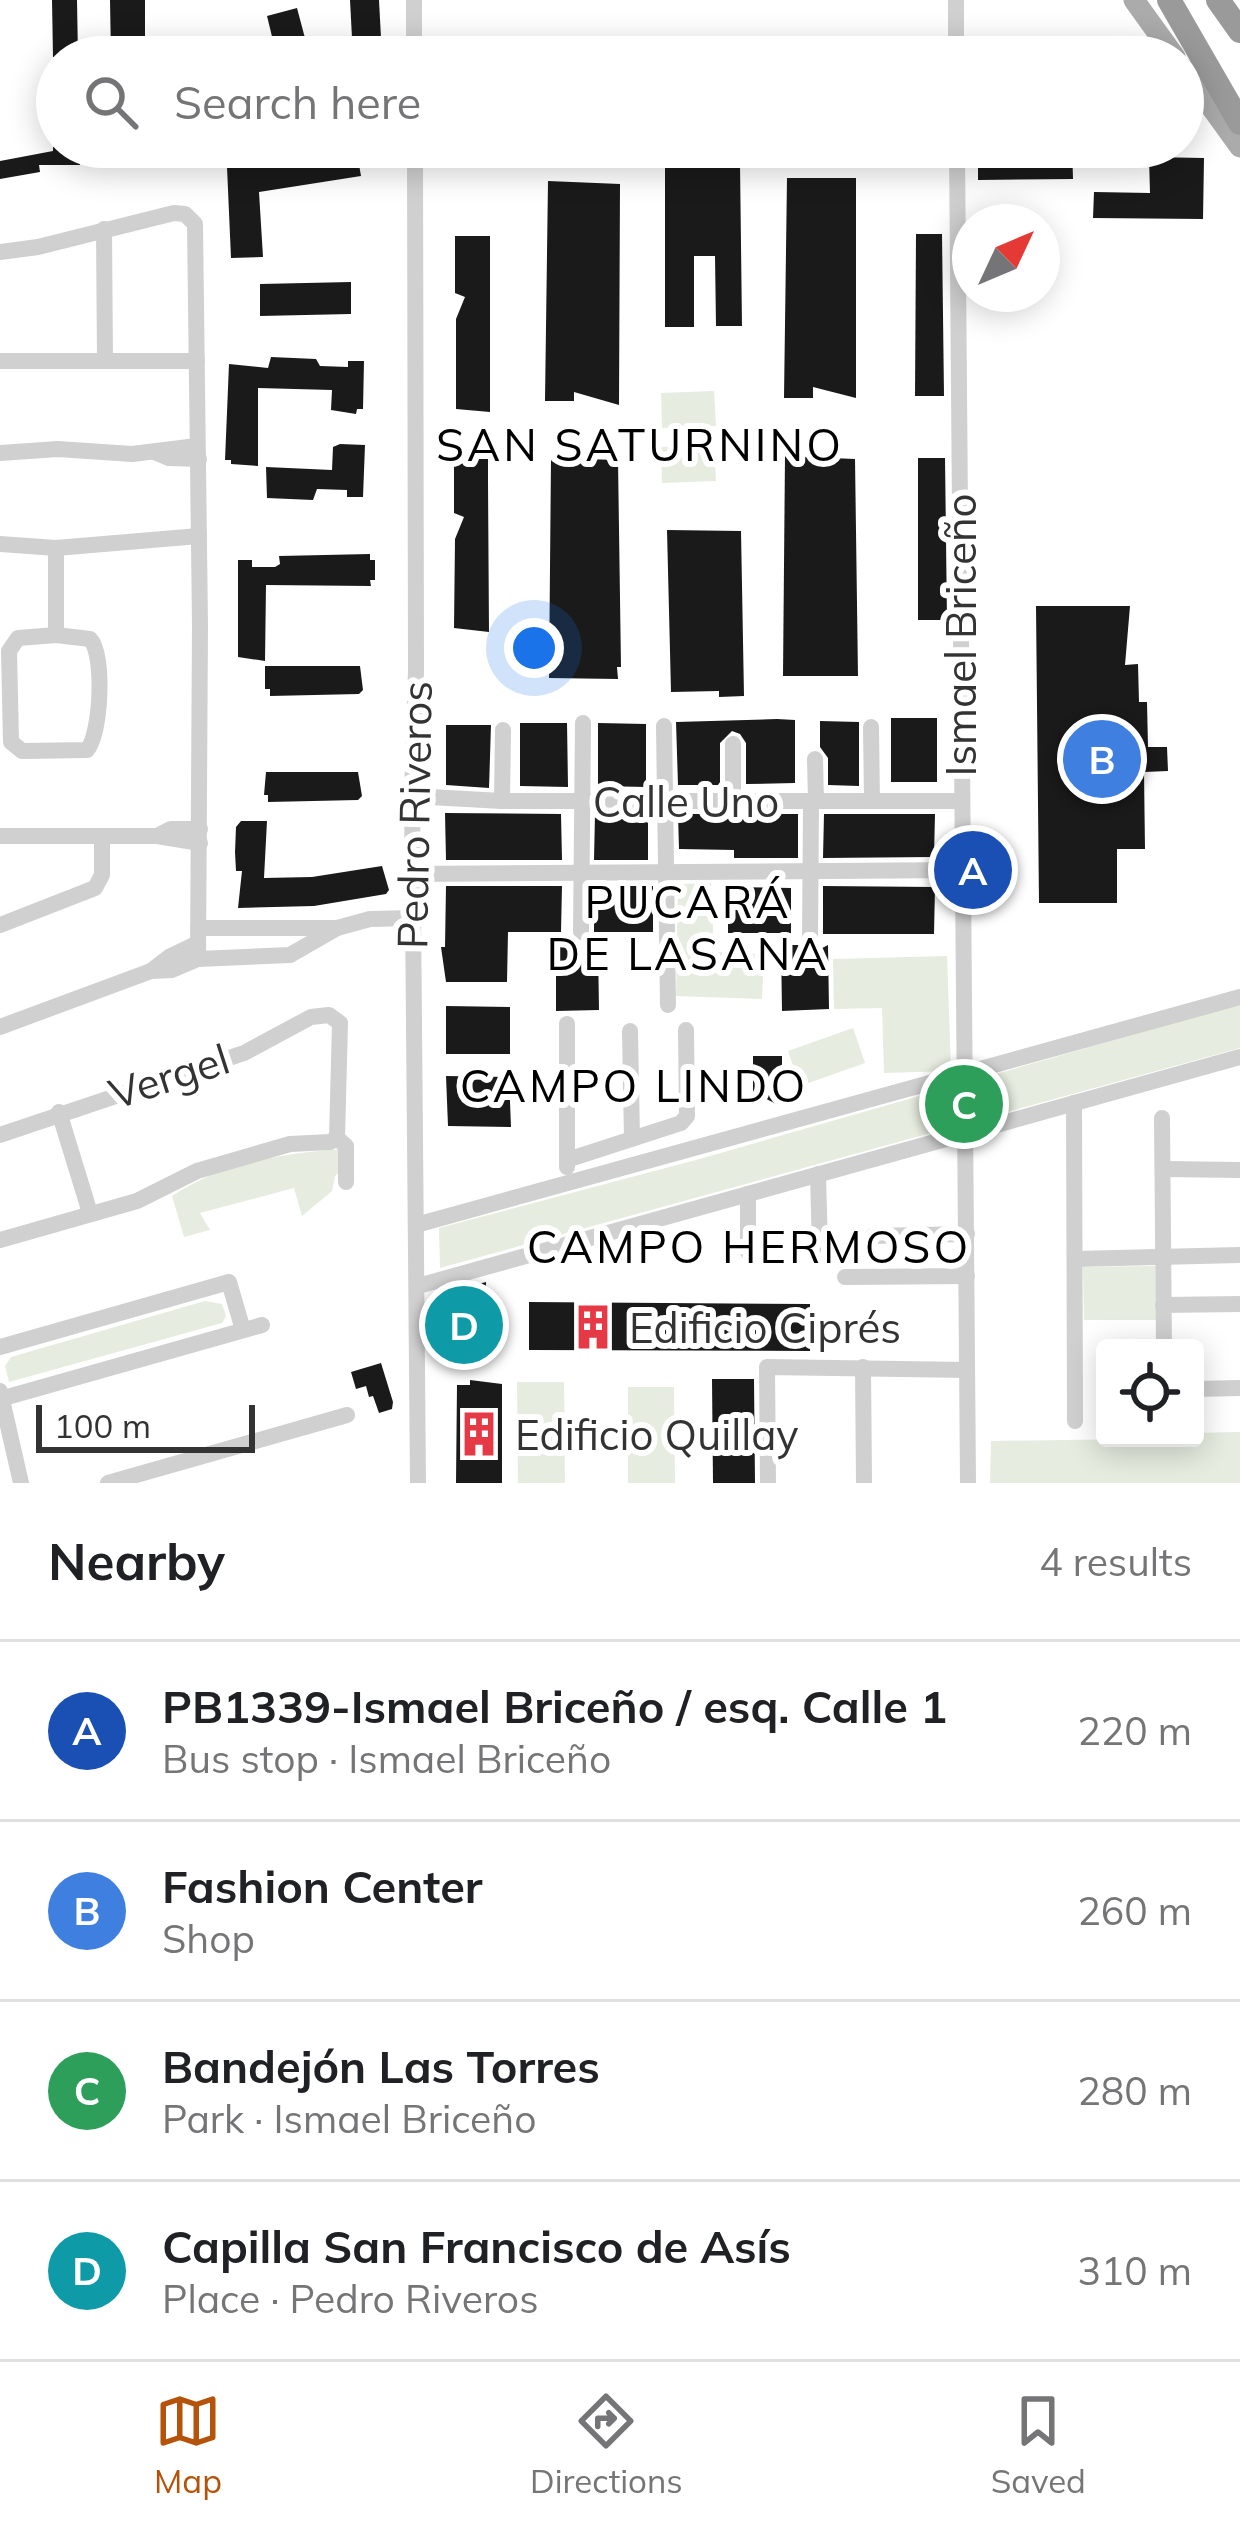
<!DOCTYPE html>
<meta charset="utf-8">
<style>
body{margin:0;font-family:Mulish,sans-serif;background:#f6f6f6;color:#202124}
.controls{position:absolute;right:36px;bottom:36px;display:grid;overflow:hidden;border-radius:12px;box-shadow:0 6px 30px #0003}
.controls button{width:108px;height:108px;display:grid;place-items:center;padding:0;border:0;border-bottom:3px solid #e0e0e0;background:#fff;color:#202124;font:60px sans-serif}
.compass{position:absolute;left:952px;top:204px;width:108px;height:108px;border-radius:50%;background:#fff;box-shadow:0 6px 30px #0003;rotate:46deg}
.scale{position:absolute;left:36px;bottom:30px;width:219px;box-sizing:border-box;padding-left:12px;border:6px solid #333;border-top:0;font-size:33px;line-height:42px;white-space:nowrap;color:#333;-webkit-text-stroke:9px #fff;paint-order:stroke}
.you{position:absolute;left:534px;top:648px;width:42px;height:42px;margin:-30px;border:9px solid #fff;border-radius:50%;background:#1a73e8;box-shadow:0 0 0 18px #1a73e833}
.badge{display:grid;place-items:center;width:78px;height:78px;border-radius:50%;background:#b45309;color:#fff;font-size:39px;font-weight:700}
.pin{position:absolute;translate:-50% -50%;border:6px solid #fff;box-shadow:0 3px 12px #0006}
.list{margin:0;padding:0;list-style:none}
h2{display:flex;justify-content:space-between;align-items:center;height:156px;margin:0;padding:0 48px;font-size:51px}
h2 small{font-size:39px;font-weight:400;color:#757577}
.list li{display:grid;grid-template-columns:78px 1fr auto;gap:36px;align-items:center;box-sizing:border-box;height:180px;padding:0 48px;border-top:3px solid #e0e0e0}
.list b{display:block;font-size:45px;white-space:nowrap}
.list p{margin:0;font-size:39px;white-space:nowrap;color:#757577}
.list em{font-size:39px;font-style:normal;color:#757577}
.icon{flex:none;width:66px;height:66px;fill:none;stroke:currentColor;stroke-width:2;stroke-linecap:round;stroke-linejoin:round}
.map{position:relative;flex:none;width:1240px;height:1483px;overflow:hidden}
.search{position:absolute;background:#fff;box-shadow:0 6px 30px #0003;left:36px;right:36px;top:36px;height:132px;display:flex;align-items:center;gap:30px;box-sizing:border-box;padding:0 42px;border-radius:66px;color:#757577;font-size:45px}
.sheet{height:876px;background:#fff}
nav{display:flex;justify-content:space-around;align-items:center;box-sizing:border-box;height:168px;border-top:3px solid #e0e0e0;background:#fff;font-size:33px;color:#757577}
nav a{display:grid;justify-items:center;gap:6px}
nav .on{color:#b45309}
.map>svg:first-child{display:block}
</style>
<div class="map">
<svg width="1240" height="1483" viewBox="0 0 1240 1483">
<rect width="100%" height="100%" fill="#fff"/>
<g fill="#e6ecdf">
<path d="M714,391L716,426L662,428L661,393Z"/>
<path d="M714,445L716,481L662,483L661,447Z"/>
<path d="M711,883L714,952L764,954L762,999L676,996L678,884Z"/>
<path d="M947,956L951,1071L884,1073L882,1008L834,1009L833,959Z"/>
<path d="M1240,1004V1048L440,1268L439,1228L696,1160Z"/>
<path d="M853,1028L865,1063L800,1086L788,1051Z"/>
<path d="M340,1149L341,1170L335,1176L332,1191L302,1216L294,1188L200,1213L210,1230L184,1237L172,1196C223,1162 281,1154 340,1149Z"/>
<path d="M1155,1266L1156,1320H1084L1083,1267Z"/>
<path d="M205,1301L222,1304L226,1316L222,1323L9,1382L5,1366L11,1357Z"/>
<path d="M517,1382H564L565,1483H518Z"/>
<path d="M628,1387H674L675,1483H628Z"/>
<path d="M1240,1432V1483H990L991,1441L1195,1438V1433Z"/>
</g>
<g fill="#1a1a1a">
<path d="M52,0H77L78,57H53Z"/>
<path d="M110,0H145V57H111Z"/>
<path d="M350,0H379L382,57H353Z"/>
<path d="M297,8L310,57H277L267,16Z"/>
<path d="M53,147H79L80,165H39L40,172L0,179V161L53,151Z"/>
<path d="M341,147H356L361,176L259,192L263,257L231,258L227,167L267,166L266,159Z"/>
<path d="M978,147H1072L1073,179L978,180Z"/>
<path d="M1149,157L1204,158L1203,219L1093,218L1094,192L1150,193Z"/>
<path d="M740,163L742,326H716L715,256H694V327H665V165Z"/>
<path d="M787,178H856V398L813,387V398H784Z"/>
<path d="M548,181L620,184L619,405L574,392V401H545Z"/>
<path d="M916,234H942L944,396H915Z"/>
<path d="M455,236H490V412L456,409V319L465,297L455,293Z"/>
<path d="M351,282V314L260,316V284Z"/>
<path d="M271,357L316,359L320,366L348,367V361H364L363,409H357L356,414L331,410L332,390L258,388V466L231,464V460H225L229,364L268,368Z"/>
<path d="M340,444L365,445L363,497H347V490L317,489L313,500L267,498L266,467L332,470L333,447Z"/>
<path d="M488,456V481L489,632L454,628L455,539L464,517L454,513V457Z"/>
<path d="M785,456L855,459L858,676H783Z"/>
<path d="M551,458L618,460L621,667H617L618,679L549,678Z"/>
<path d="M918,458H945L947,620H918Z"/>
<path d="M667,530L741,531L744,696L719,697V691L671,692Z"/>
<path d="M370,554V560H375V580H370L371,586L266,585L265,661L238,657V560H252V567H275L280,564L279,556Z"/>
<path d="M1036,606H1130L1125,665L1138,664L1139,702H1147L1148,747H1167L1168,771L1144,772L1145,849H1117V903H1039Z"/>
<path d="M265,666H360L363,690L359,694L270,696V689H265Z"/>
<rect x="891" y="718" width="46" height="64"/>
<path d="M777,719L795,720V783L746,784V743L740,734L732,731L720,743V785H678L676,722Z"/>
<path d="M820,721L859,722V786L828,785V758L820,747Z"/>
<path d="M520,723H567L568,787L520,786Z"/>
<path d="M598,723L646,724V787L598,786Z"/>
<path d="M446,725H491L489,788L446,785Z"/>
<path d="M266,772H358L362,796L358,800L268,802V795H264Z"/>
<path d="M445,813L561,814L562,860H446Z"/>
<path d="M595,814L648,815V860H594Z"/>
<path d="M678,814H798V858H734V850L679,849Z"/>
<path d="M824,814H935L934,857L823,858Z"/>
<path d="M241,821H267L264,878L312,877L382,866L389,890L386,894L314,906L238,908L242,871H236L235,852L236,827Z"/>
<path d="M446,886H562L561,932H508L507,982H446L441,947H445Z"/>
<rect x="594" y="886" width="59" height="46"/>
<path d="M823,886L935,887L934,934H823Z"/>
<path d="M728,887L791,888V933H728Z"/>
<path d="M781,945H798L809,955L828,945L829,1009L782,1011Z"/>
<path d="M556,947H598L599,1010L556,1011Z"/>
<path d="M446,1006L510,1007V1054H446Z"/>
<path d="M753,1056H782V1107L753,1092Z"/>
<path d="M446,1076L509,1077L511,1127L448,1126Z"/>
<path d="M486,1282L485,1356L445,1355L442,1294Z"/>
<path d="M529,1302L810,1304V1351L529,1350Z"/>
<path d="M381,1363L393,1402L392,1409L379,1413L373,1396L369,1397L366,1386L356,1389L351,1372Z"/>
<path d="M712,1379H754L755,1483H713Z"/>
<path d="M470,1380L502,1384V1483H456L457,1385H470Z"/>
</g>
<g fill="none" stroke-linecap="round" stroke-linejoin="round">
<g stroke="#d0d0d0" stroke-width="16">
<path d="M414,0V57"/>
<path d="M956,0V57"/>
<path d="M415,147L416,670L412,796L418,1483"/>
<path d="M957,147L968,1483"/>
<path d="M104,229L105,361"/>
<path d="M0,252L38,247L174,213L185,214L195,224L200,625L198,959"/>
<path d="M0,361H197"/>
<path d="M0,453L58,449L132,454L197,446"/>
<path d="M157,453L169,458L199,459"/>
<path d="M0,544L56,548L199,536"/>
<path d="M56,548V635"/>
<path d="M56,635L90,639C105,654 101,735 87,750L22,751L11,742L9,651L18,638Z"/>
<path d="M664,726L668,1005"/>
<path d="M871,727L872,801"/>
<path d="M733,744V801"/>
<path d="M815,759L816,801"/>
<path d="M412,796L502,801H961"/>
<path d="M502,801L503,730"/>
<path d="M0,836H157L200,843"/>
<path d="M157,836L171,829H200"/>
<path d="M412,874L961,870"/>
<path d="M0,925L95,888L102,875V836"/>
<path d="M198,928H337L370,919L413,918"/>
<path d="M581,932L583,723"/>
<path d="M810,942L811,801"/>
<path d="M151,971L169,957L198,943"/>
<path d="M567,1024V1167"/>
<path d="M0,1027L151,971L172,970L198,959L290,955L337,928"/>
<path d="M630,1031L632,1139"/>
<path d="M1074,1103L1075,1421"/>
<path d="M59,1112L90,1213"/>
<path d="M1162,1118L1164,1348"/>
<path d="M0,1135L244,1053L311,1017L329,1015L340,1023L337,1138L346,1146V1182"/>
<path d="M567,1160L681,1123L687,1116L686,1030"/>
<path d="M1163,1169L1240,1170"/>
<path d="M818,1174L820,1251"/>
<path d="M748,1194V1252"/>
<path d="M416,1225L1240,997"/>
<path d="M873,1236L967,1234"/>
<path d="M0,1240L137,1201L197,1171L290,1144L330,1142L337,1138"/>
<path d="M1075,1259L1240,1255"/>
<path d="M845,1277L967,1276"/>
<path d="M418,1286L1240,1057"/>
<path d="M1163,1305L1240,1304"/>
<path d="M0,1347L229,1282L243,1330"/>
<path d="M863,1367L864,1483"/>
<path d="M1195,1389L1240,1388"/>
<path d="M0,1391L21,1483"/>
<path d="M0,1399L262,1325"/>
<path d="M108,1483L347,1415"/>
<path d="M768,1483L767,1367L967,1370"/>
</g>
<g stroke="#ababab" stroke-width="21">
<path d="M1134,0L1175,57"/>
<path d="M1183,68L1240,147"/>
</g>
<g stroke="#9a9a9a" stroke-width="24">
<path d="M1169,0L1240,123"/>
<path d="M1218,0L1240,31"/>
</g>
</g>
<defs>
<g id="building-bare" transform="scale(3.6)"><path d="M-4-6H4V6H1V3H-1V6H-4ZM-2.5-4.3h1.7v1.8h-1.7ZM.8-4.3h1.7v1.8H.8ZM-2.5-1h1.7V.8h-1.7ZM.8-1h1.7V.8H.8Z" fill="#e63946" stroke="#fff" stroke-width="2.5" paint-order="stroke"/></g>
</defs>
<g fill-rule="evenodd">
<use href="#building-bare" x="593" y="1327"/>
<use href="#building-bare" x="479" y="1434"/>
</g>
<g text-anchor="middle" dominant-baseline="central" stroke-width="12" stroke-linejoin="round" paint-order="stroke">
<g font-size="42" fill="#333" stroke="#fff">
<text transform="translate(960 635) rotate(-90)">Ismael Briceño</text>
<text x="686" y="801">Calle Uno</text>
<text transform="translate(414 815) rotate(-89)">Pedro Riveros</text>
<text transform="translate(169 1076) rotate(-18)">Vergel</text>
</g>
<g font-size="42" fill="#333" stroke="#fff" text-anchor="start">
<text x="629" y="1327">Edificio Ciprés</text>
<text x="515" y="1434">Edificio Quillay</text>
</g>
<g font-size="45" letter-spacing="3" fill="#000" stroke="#fff">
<text x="640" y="444">SAN SATURNINO</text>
<text x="688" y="901">PUCARÁ<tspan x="688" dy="52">DE LASANA</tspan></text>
<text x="634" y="1085">CAMPO LINDO</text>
<text x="749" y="1246">CAMPO HERMOSO</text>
</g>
</g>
</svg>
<div class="controls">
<button><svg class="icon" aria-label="locate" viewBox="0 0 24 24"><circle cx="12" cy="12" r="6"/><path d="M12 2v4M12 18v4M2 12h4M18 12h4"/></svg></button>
</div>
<svg class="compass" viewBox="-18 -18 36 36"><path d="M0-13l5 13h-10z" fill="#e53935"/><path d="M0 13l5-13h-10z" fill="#757577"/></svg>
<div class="scale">100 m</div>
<div class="you"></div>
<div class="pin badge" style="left:973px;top:870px;background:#1a4fb4">A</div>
<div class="pin badge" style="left:1102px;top:759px;background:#3f7fe0">B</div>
<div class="pin badge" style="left:964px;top:1104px;background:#2e9e5b">C</div>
<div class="pin badge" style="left:464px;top:1325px;background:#0f9aa8">D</div>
<div class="search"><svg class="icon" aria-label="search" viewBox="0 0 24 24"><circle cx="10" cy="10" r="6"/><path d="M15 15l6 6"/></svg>Search here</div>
</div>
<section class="sheet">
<h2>Nearby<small>4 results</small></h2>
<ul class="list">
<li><span class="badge" style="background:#1a4fb4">A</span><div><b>PB1339-Ismael Briceño / esq. Calle 1</b><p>Bus stop · Ismael Briceño</p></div><em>220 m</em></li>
<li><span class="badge" style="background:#3f7fe0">B</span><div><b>Fashion Center</b><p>Shop</p></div><em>260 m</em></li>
<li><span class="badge" style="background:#2e9e5b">C</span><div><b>Bandejón Las Torres</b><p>Park · Ismael Briceño</p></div><em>280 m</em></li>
<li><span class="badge" style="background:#0f9aa8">D</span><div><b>Capilla San Francisco de Asís</b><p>Place · Pedro Riveros</p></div><em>310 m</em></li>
</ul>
</section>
<nav>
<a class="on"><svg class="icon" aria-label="map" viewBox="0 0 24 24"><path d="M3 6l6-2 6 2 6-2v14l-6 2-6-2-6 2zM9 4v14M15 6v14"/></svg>Map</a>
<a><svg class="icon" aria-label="directions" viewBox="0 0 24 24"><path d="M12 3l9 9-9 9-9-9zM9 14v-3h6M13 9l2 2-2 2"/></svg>Directions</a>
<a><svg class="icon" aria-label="saved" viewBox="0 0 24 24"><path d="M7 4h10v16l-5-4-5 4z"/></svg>Saved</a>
</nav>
